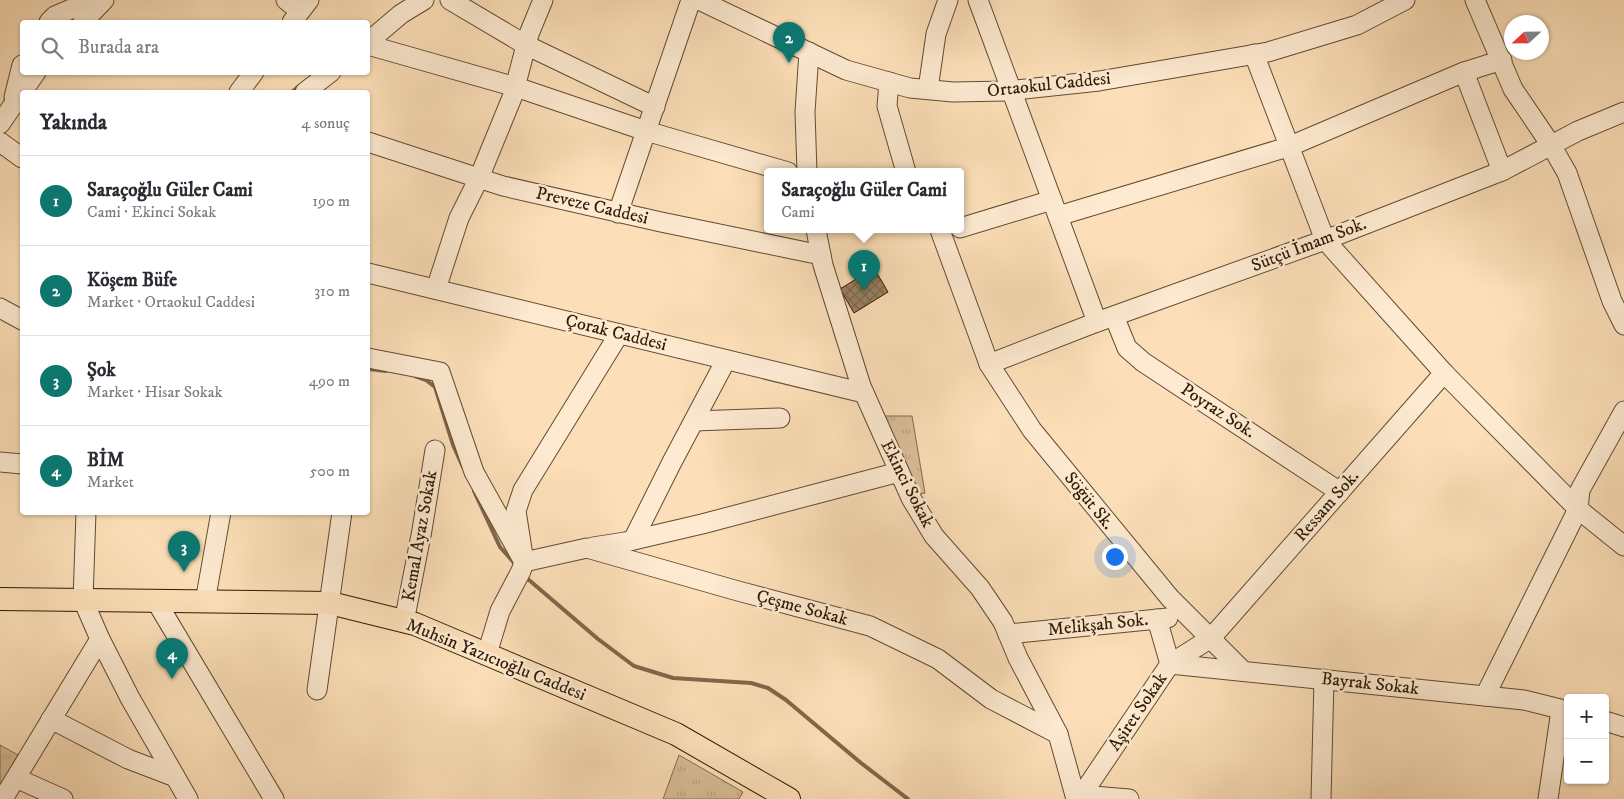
<!DOCTYPE html>
<html lang="tr">
<meta charset="utf-8">
<style>
body{margin:0;font-family:"IM FELL DW Pica",serif;background:#f7f7f7;color:#2b2b33}
.controls{position:absolute;right:15px;bottom:15px;display:grid;overflow:hidden;border-radius:5px;box-shadow:0 1px 4px #0004}
.controls button{width:45px;height:45px;display:grid;place-items:center;padding:0;border:0;border-bottom:1px solid #e1e1e2;background:#fff;color:#2b2b33;font:25px sans-serif}
.compass{position:absolute;left:1504px;top:15px;width:45px;height:45px;border-radius:50%;background:#fff;box-shadow:0 1px 4px #0004;rotate:248deg}
.you{position:absolute;left:1114px;top:556px;width:18px;height:18px;margin:-12px;border:4px solid #fff;border-radius:50%;background:#1a73e8;box-shadow:0 0 0 8px #1a73e833}
.badge{display:grid;place-items:center;width:32px;height:32px;border-radius:50%;background:#0f766e;color:#fff;font-size:16px;font-weight:700}
.pin{position:absolute;translate:-50% -41px;filter:drop-shadow(0 1px 2px #0008)}
.pin::after{content:'';position:absolute;top:26px;width:18px;height:15px;background:inherit;clip-path:polygon(0 0,100% 0,50% 100%)}
.popup{position:absolute;left:764px;top:168px;width:200px;height:65px;box-sizing:border-box;display:grid;place-content:center;border-radius:5px;background:#fff;filter:drop-shadow(0 1px 4px #0005);font-size:16px;white-space:nowrap;color:#7c7c81}
.popup b{font-size:19px;color:#2b2b33}
.popup::after{content:'';position:absolute;left:50%;top:100%;margin-left:-10px;border:10px solid transparent;border-top-color:#fff}
.list{margin:0;padding:0;list-style:none}
h2{display:flex;justify-content:space-between;align-items:center;height:65px;margin:0;padding:0 20px;font-size:21px}
h2 small{font-size:16px;font-weight:400;color:#7c7c81}
.list li{display:grid;grid-template-columns:32px 1fr auto;gap:15px;align-items:center;box-sizing:border-box;height:90px;padding:0 20px;border-top:1px solid #e1e1e2}
.list b{display:block;font-size:19px;white-space:nowrap}
.list p{margin:0;font-size:16px;white-space:nowrap;color:#7c7c81}
.list em{font-size:16px;font-style:normal;color:#7c7c81}
.icon{flex:none;width:28px;height:28px;fill:none;stroke:currentColor;stroke-width:2;stroke-linecap:round;stroke-linejoin:round}
.map{position:relative;flex:none;width:1624px;height:799px;overflow:hidden}
.search{position:absolute;background:#fff;box-shadow:0 1px 4px #0004;left:20px;top:20px;width:350px;height:55px;display:flex;align-items:center;gap:12px;box-sizing:border-box;padding:0 18px;border-radius:5px;color:#7c7c81;font-size:19px}
.panel{position:absolute;background:#fff;box-shadow:0 1px 4px #0004;left:20px;top:90px;width:350px;height:425px;border-radius:5px}
.map>svg:first-child{display:block}
</style>
<div class="map">
<svg width="1624" height="799" viewBox="0 0 1624 799">
<defs>
<pattern id="park-tufts" width="24" height="20" patternUnits="userSpaceOnUse" patternTransform="scale(1.25)"><rect width="24" height="20" fill="#d9be99"/><path d="M3 7l-1-3M5 7V3M7 7l1-3M15 17l-1-3M17 17v-4M19 17l1-3" fill="none" stroke="#bba382"/></pattern>
<pattern id="building-cross-hatch" width="8" height="8" patternUnits="userSpaceOnUse" patternTransform="scale(1.25)"><rect width="8" height="8" fill="#998061"/><path d="M0 0l8 8M0 8l8-8" fill="none" stroke="#7d684e"/></pattern>
</defs>
<rect width="100%" height="100%" fill="#fcdfb8"/>
<filter id="stains"><feTurbulence type="fractalNoise" baseFrequency=".004" numOctaves="4"/><feColorMatrix values="0 0 0 0 .2 0 0 0 0 .09 0 0 0 0 .02 0 0 0 .5 -.17"/></filter>
<radialGradient id="worn" r=".72"><stop offset=".6" stop-color="#630" stop-opacity="0"/><stop offset="1" stop-color="#630" stop-opacity=".3"/></radialGradient>
<g fill="url(#park-tufts)" stroke="#846c4e">
<path d="M884,416H912L925,493L918,494Z"/>
<path d="M0,745L18,755L0,786Z"/>
<path d="M679,755L743,792L739,799H663Z"/>
</g>
<g fill="none" stroke-linecap="round" stroke-linejoin="round">
<g stroke="#80684a" stroke-width="4">
<path d="M292,92L299,86"/>
<path d="M368,369L386,371"/>
<path d="M415,376L426,380L435,387L453,445L463,467"/>
<path d="M474,491L500,547L516,565"/>
<path d="M529,580L598,639L634,666L673,678L751,683L768,688L786,700L861,763L908,799"/>
</g>
</g>
<path fill="url(#building-cross-hatch)" stroke="#2e1a03" d="M874,268L888,292L854,313L840,289Z"/>
<g fill="none" stroke-linecap="round" stroke-linejoin="round">
<g stroke="#624b30" stroke-width="21">
<g id="minor">
<path d="M286,0L300,11"/>
<path d="M450,0L526,45L655,107"/>
<path d="M699,0L846,70L910,88L953,92L1007,91L1099,81L1268,52L1357,25L1405,0"/>
<path d="M978,0L1097,322"/>
<path d="M1475,0L1513,89L1551,145L1567,173L1612,301L1624,325"/>
<path d="M49,22L55,16L92,0"/>
<path d="M83,22L104,0"/>
<path d="M292,22L309,0"/>
<path d="M368,42L401,14L424,0"/>
<path d="M368,45L516,87L646,131L788,172"/>
<path d="M1254,54L1325,240L1444,373L1578,509L1624,546"/>
<path d="M1464,72L1502,60"/>
<path d="M889,82L887,106L906,172"/>
<path d="M928,89L936,34L948,0"/>
<path d="M239,92L254,72"/>
<path d="M305,92L331,72"/>
<path d="M14,97L22,65"/>
<path d="M0,124L36,72"/>
<path d="M0,142L22,158"/>
<path d="M368,142L503,186L661,222L821,255"/>
<path d="M807,172L805,112L809,52"/>
<path d="M618,213L691,0"/>
<path d="M1058,216L1288,147L1464,72L1502,171"/>
<path d="M960,228L1052,200"/>
<path d="M816,230L823,265L861,386L911,498L934,536L980,588L1003,622L1018,658L1058,734L1076,799"/>
<path d="M940,230L989,364L1032,430L1170,598L1243,671"/>
<path d="M368,273L864,393"/>
<path d="M436,289L459,218L479,178L513,95L529,34L543,0"/>
<path d="M0,308L22,320"/>
<path d="M1114,316L1127,348L1143,362L1340,492"/>
<path d="M368,358L440,372L474,472L524,562L587,548L738,591L870,626L938,659L991,699L1058,734"/>
<path d="M989,364L1097,322L1325,240L1502,171L1578,131L1624,112"/>
<path d="M694,421L780,418"/>
<path d="M0,462L22,464"/>
<path d="M86,512L83,600L100,639L130,698L188,799"/>
<path d="M633,540L672,462L726,360"/>
<path d="M593,547L625,542L702,524L899,472"/>
<path d="M156,601L274,799"/>
<path d="M205,602L221,512"/>
<path d="M1157,619L1170,664L1524,700L1568,711"/>
<path d="M404,622L422,530L435,450"/>
<path d="M1008,634L1168,618"/>
<path d="M487,654L500,611L521,571L524,562L516,511L523,490L619,334"/>
<path d="M317,690L342,512"/>
<path d="M1485,696L1578,509L1580,490L1624,411"/>
<path d="M51,719L128,759L175,777"/>
<path d="M1605,721L1624,727"/>
<path d="M16,778L63,799"/>
<path d="M1081,795L1129,799"/>
<path d="M3,799L100,639"/>
<path d="M1079,799L1170,664L1211,638L1444,373"/>
<path d="M1321,799L1324,679"/>
<path d="M1548,799L1561,710"/>
</g>
</g>
<g stroke="#2e1a03" stroke-width="24">
<path id="major" d="M0,599L330,603L415,624L676,734L789,799"/>
</g>
<use href="#minor" stroke="#fdead1" stroke-width="19"/>
<use href="#major" stroke="#fcdfb8" stroke-width="22"/>
</g>
<g text-anchor="middle" dominant-baseline="central" stroke-width="5" stroke-linejoin="round" paint-order="stroke">
<g font-size="18" fill="#2e1a03" stroke="#fdead1">
<text transform="translate(1049 85) rotate(-6)">Ortaokul Caddesi</text>
<text transform="translate(592 206) rotate(13)">Preveze Caddesi</text>
<text transform="translate(1309 245) rotate(-21)">Sütçü İmam Sok.</text>
<text transform="translate(616 333) rotate(14)">Çorak Caddesi</text>
<text transform="translate(1218 411) rotate(33)">Poyraz Sok.</text>
<text transform="translate(907 484) rotate(63)">Ekinci Sokak</text>
<text transform="translate(1089 501) rotate(51)">Söğüt Sk.</text>
<text transform="translate(1327 506) rotate(-49)">Ressam Sok.</text>
<text transform="translate(420 536) rotate(-80)">Kemal Ayaz Sokak</text>
<text transform="translate(802 608) rotate(15)">Çeşme Sokak</text>
<text transform="translate(1098 625) rotate(-6)">Melikşah Sok.</text>
<text transform="translate(496 660) rotate(22)">Muhsin Yazıcıoğlu Caddesi</text>
<text transform="translate(1370 684) rotate(6)">Bayrak Sokak</text>
<text transform="translate(1138 712) rotate(-56)">Aşiret Sokak</text>
</g>
</g>
<rect width="100%" height="100%" filter="url(#stains)"/>
<rect width="100%" height="100%" fill="url(#worn)"/>
</svg>
<div class="controls">
<button>+</button>
<button>−</button>
</div>
<svg class="compass" viewBox="-18 -18 36 36"><path d="M0-13l5 13h-10z" fill="#e53935"/><path d="M0 13l5-13h-10z" fill="#7c7c81"/></svg>
<div class="you"></div>
<div class="pin badge" style="left:864px;top:291px">1</div>
<div class="popup"><b>Saraçoğlu Güler Cami</b>Cami</div>
<div class="pin badge" style="left:789px;top:63px">2</div>
<div class="pin badge" style="left:184px;top:572px">3</div>
<div class="pin badge" style="left:172px;top:679px">4</div>
<div class="search"><svg class="icon" aria-label="search" viewBox="0 0 24 24"><circle cx="10" cy="10" r="6"/><path d="M15 15l6 6"/></svg>Burada ara</div>
<section class="panel">
<h2>Yakında<small>4 sonuç</small></h2>
<ul class="list">
<li><span class="badge">1</span><div><b>Saraçoğlu Güler Cami</b><p>Cami · Ekinci Sokak</p></div><em>190 m</em></li>
<li><span class="badge">2</span><div><b>Köşem Büfe</b><p>Market · Ortaokul Caddesi</p></div><em>310 m</em></li>
<li><span class="badge">3</span><div><b>Şok</b><p>Market · Hisar Sokak</p></div><em>490 m</em></li>
<li><span class="badge">4</span><div><b>BİM</b><p>Market</p></div><em>500 m</em></li>
</ul>
</section>
</div>
